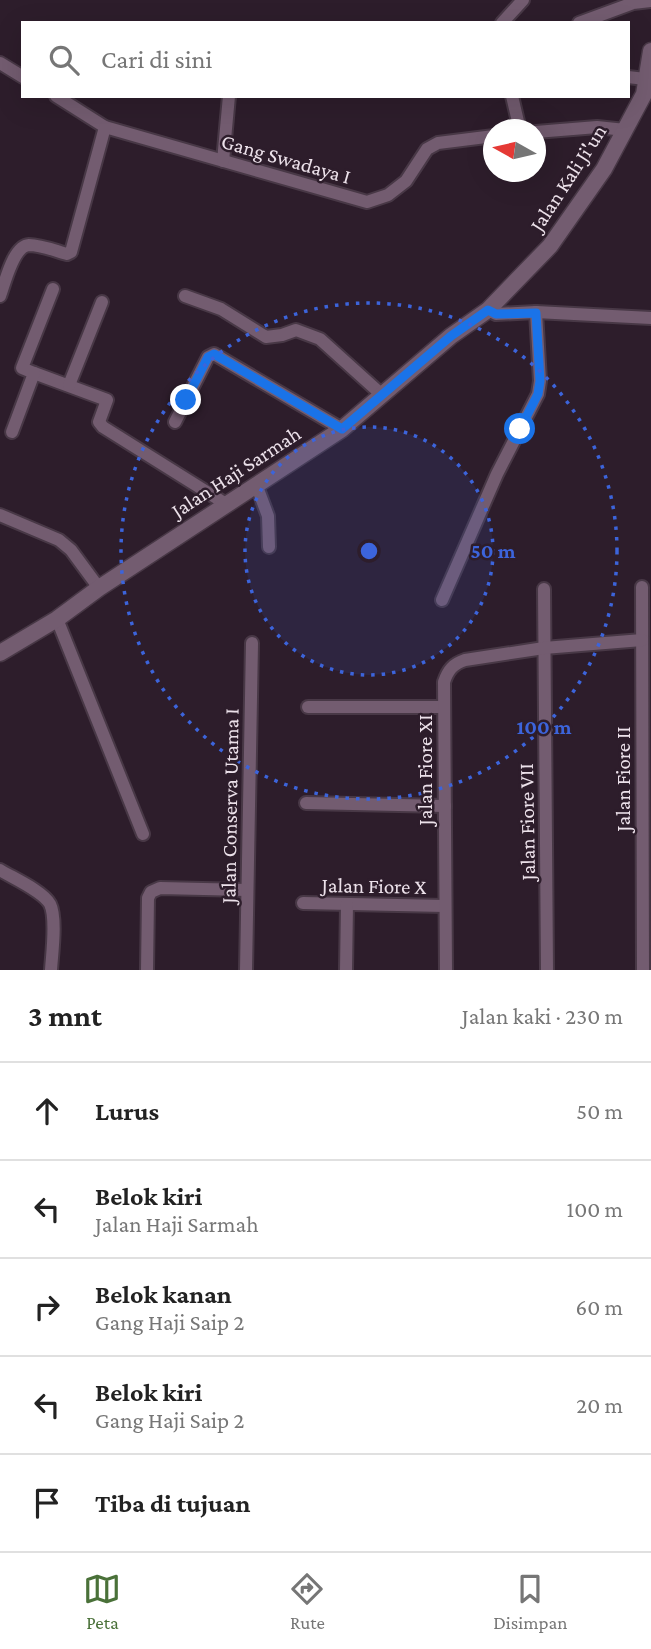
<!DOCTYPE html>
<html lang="id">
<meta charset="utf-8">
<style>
body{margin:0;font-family:"Crimson Pro",serif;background:#f6f6f6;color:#222}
.compass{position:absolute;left:483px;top:119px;width:63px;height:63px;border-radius:50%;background:#fff;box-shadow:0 7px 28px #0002;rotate:278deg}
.stop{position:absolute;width:21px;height:21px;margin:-16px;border:5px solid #1a73e8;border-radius:50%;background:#fff}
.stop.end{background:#1a73e8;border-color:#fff;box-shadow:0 2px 7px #0008}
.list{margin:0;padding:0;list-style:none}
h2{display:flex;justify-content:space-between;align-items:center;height:91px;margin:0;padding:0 28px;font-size:30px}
h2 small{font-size:23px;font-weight:400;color:#767676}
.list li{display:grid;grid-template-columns:46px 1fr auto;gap:21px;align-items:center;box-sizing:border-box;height:98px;padding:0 28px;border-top:2px solid #e0e0e0}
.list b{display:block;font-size:26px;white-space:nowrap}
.list p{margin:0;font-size:23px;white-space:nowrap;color:#767676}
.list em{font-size:23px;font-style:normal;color:#767676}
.icon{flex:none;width:38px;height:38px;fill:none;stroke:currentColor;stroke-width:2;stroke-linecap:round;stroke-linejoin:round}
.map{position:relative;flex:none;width:651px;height:970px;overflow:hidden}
.search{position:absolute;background:#fff;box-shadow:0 7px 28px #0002;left:21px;right:21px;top:21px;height:77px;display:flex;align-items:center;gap:18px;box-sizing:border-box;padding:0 24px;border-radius:0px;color:#767676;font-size:26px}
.sheet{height:581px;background:#fff}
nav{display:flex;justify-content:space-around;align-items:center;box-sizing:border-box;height:98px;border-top:2px solid #e0e0e0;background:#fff;font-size:19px;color:#767676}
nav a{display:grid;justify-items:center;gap:4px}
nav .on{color:#4a7139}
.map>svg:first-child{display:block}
</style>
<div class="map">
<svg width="651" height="970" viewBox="0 0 651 970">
<rect width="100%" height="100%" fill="#2d1d2b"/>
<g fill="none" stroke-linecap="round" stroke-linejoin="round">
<g stroke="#483846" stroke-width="16">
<g id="minor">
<path d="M502,23L523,0"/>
<path d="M579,23L633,3L651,1"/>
<path d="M0,63L23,77"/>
<path d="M628,77L645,79"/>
<path d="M56,96L105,127L367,202L388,195L406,181L427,149L438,143L494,136"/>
<path d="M512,96L520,130"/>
<path d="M536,132L597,127L625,130"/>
<path d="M223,161L229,96"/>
<path d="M0,296C5,283 13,246 29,245C41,245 56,251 67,254L71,252L105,127"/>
<path d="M185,296L221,309L266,337L282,335L296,330L320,339L381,394"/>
<path d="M488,310L496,314L536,312L651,318"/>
<path d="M34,373L107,400L99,422L103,427L226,504"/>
<path d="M69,385L102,302"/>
<path d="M175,422L208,357L214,354L342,429"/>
<path d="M12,432L34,373L22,368L53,289"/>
<path d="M256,484L268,516L269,547"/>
<path d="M0,515L59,540L71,550L99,588"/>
<path d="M642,587L643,970"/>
<path d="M544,589L547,970"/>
<path d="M442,600L497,474L538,394L540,381L536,312"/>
<path d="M57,619L143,834"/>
<path d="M308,707H444"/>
<path d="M306,803L445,806"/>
<path d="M0,870C13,878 43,891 50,904C57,918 52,954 51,970"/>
<path d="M303,903L445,906"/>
<path d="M147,970L148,898L151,892L160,888L247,890"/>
<path d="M246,970L252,643"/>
<path d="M346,970L347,904"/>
<path d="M446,970L444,682C448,670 453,664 465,660L544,648L642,640"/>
</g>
</g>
<g stroke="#483846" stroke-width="19">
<path id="tertiary" d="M0,653L57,619L99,588L342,429L451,336L488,310L550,246L604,169L644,94L651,51"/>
</g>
<use href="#minor" stroke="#735c70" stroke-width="12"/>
<use href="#tertiary" stroke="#735c70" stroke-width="16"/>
</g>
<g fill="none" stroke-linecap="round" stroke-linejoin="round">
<path stroke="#1a73e8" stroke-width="9" d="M186,400L208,357L214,354L342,429L451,336L488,310L496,314L536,313L540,381L538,394L520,429"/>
</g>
<circle cx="369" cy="551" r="124" fill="#3c64db" fill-opacity=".12"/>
<g fill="none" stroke="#3c64db" stroke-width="3.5" stroke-dasharray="3.5 7">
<circle cx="369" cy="551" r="124"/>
<circle cx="369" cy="551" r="248"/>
</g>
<g text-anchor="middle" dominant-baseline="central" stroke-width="5" stroke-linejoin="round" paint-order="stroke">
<g font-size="21" fill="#ece1ea" stroke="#2d1d2b">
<text transform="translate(286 159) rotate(16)">Gang Swadaya I</text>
<text transform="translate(568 178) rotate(-57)">Jalan Kali Ji'un</text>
<text transform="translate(236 472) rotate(-33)">Jalan Haji Sarmah</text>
<text transform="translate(425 770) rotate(-90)">Jalan Fiore XI</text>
<text transform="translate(623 779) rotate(-90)">Jalan Fiore II</text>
<text transform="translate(230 806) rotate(-89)">Jalan Conserva Utama I</text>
<text transform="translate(527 822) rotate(-91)">Jalan Fiore VII</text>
<text transform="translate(374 886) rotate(1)">Jalan Fiore X</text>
</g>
</g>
<circle cx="369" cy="551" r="10" fill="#3c64db" stroke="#2d1d2b" stroke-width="3.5"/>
<g font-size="21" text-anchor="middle" font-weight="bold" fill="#3c64db" stroke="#2d1d2b" stroke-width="5" stroke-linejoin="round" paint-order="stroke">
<text x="493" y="558">50 m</text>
<text x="544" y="734">100 m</text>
</g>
</svg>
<svg class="compass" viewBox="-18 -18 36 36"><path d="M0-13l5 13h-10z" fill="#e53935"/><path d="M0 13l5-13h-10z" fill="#767676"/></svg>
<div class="stop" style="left:520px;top:429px"></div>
<div class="stop end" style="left:186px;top:400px"></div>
<div class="search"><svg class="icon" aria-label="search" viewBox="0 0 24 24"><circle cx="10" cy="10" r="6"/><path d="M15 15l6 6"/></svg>Cari di sini</div>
</div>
<section class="sheet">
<h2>3 mnt<small>Jalan kaki · 230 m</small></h2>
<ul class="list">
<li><svg class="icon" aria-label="ahead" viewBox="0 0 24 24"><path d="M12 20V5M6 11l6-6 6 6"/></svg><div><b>Lurus</b></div><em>50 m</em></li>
<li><svg class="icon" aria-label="left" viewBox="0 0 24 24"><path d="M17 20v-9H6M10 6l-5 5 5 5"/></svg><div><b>Belok kiri</b><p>Jalan Haji Sarmah</p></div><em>100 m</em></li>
<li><svg class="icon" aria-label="right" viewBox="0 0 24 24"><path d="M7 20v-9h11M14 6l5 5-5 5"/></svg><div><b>Belok kanan</b><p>Gang Haji Saip 2</p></div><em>60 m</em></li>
<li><svg class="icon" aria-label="left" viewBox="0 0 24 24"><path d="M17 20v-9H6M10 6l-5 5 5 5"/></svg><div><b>Belok kiri</b><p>Gang Haji Saip 2</p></div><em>20 m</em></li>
<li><svg class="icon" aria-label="arrive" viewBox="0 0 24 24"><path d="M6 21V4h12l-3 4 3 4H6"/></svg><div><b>Tiba di tujuan</b></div></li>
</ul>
</section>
<nav>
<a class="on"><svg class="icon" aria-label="map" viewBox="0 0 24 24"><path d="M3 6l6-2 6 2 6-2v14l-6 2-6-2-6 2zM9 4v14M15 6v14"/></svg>Peta</a>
<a><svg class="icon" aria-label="directions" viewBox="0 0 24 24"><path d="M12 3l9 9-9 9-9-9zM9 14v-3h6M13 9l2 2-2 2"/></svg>Rute</a>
<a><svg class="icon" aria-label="saved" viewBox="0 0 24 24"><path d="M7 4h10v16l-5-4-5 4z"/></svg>Disimpan</a>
</nav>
